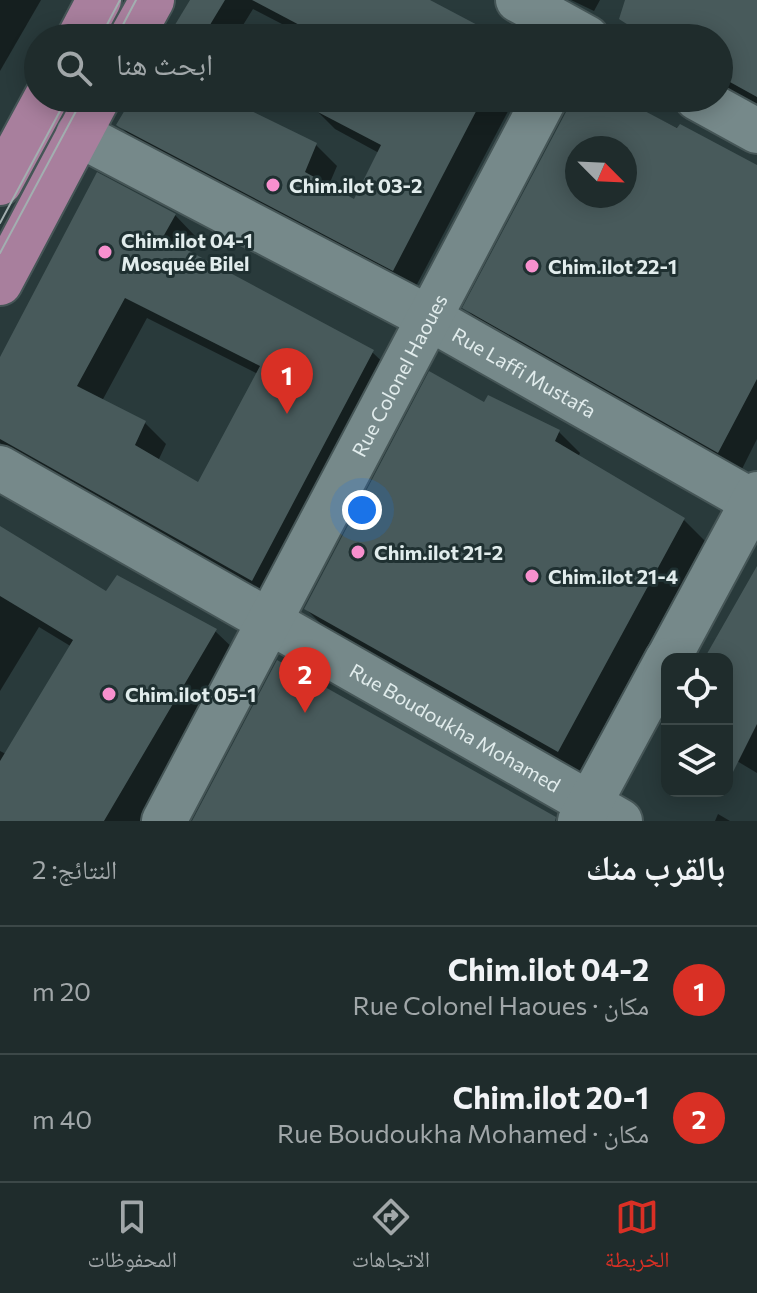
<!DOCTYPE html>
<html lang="ar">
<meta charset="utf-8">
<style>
body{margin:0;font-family:Commissioner,"Noto Naskh Arabic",sans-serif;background:#273434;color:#f1f3f6;direction:rtl}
.controls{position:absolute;right:24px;bottom:24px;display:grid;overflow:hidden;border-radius:16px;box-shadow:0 4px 20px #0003}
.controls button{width:72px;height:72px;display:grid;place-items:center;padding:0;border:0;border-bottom:2px solid #3c4848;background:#1f2c2c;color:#f1f3f6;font:40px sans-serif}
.compass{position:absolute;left:565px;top:136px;width:72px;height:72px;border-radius:50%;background:#1f2c2c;box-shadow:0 4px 20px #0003;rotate:114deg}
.you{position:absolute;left:362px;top:510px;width:28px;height:28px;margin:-20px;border:6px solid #fff;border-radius:50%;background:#1a73e8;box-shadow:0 0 0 12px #1a73e833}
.badge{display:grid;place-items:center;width:52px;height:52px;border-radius:50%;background:#d93025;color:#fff;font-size:26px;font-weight:700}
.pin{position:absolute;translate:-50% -66px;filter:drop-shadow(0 2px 4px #0008)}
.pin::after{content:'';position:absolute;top:42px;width:28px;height:24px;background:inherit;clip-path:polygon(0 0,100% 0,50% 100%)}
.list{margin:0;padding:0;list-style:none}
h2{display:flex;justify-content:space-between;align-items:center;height:104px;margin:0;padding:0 32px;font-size:34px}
h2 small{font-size:26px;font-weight:400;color:#a1a7a9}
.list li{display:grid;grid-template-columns:52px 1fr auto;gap:24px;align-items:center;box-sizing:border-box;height:128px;padding:0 32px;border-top:2px solid #3c4848}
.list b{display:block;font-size:30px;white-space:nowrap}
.list p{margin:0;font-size:26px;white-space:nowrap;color:#a1a7a9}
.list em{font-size:26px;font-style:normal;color:#a1a7a9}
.icon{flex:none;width:44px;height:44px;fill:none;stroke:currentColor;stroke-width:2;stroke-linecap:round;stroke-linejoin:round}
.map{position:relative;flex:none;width:757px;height:821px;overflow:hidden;direction:ltr}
.search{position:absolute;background:#1f2c2c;box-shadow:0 4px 20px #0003;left:24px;right:24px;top:24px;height:88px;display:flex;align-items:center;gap:20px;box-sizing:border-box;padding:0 28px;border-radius:44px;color:#a1a7a9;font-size:30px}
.sheet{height:360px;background:#1f2c2c}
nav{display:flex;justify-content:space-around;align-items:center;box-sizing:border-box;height:112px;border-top:2px solid #3c4848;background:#1f2c2c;font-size:22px;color:#a1a7a9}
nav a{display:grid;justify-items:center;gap:4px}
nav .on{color:#d93025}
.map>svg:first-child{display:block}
</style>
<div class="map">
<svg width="757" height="821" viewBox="0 0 757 821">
<rect width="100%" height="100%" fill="#293a3b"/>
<g fill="#0007" fill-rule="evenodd">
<path d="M0,0H41L0,71Z"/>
<path d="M192,0H427L498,38H309L253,9L235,38H169Z"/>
<path d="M571,0H600L594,11Z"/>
<path d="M627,0H757V105L719,85V38H640L621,18Z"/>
<path d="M134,98H221L316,145L337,166L328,187L354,202L379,153L335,129L314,108L319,98H515L414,290L139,145L118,124Z"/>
<path d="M574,98H616L757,167V439L740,473L487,330L465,308ZM577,148H625V196H577Z"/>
<path d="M175,215L196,237L187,253L372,352L394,373L274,601L0,443V360ZM147,318L258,374L199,485L158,461L166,444L145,423L102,401Z"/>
<path d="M485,405L559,432L580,453L578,457L684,520L705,541L579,772L327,630L306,609Z"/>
<path d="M0,543L107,594L215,631L239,654L140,821H0V751L6,754L72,647L39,627L0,691Z"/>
<path d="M757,581V773L727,755V659H706Z"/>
<path d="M718,814L730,821H715Z"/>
</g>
<g fill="#485a5b" fill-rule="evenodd">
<path d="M190,0H225L202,38H167Z"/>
<path d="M252,0H430L502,38H324Z"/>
<path d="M625,0H757V97L719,76V38H648L619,19Z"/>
<path d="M132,98H225L317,143L305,172L354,199L381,145L291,98H483L393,271L119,127L116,125Z"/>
<path d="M570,98H620L677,128L680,124L757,165V379L718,453L462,308L567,110ZM577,148H625V196H577Z"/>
<path d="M97,172L176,214L163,237L374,350L252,581L0,439V357ZM125,298L260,366L198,482L135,445L146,421L77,386Z"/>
<path d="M429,371L484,402L488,395L560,430L555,441L685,518L558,752L304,609Z"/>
<path d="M0,526L106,591L117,575L217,629L104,821H0V761L73,640L0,596Z"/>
<path d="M757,566V724L727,784V659H704Z"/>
<path d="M277,660L556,817L555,821H192Z"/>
</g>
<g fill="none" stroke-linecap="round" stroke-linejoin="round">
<g stroke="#465657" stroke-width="48">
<g id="minor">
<path d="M518,0L587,38"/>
<path d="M697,98L757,131"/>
<path id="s1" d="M78,134L429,318L757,504"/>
<path id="s2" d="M0,468L620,821"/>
<path d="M668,659L757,494"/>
<path id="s3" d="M164,821L545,98"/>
<path d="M580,821L667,660"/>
</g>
</g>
<g stroke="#465657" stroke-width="48">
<g id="major">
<path d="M79,38L99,0"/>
<path d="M131,38L152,0"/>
<path d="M0,183L46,98"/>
<path d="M0,283L98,98"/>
</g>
</g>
<use href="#minor" stroke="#76898a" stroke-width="44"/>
<use href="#major" stroke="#a87f9d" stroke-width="44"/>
<g stroke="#a2afb0" stroke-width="2">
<path d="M100,38L120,0"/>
<path d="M116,38L136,0"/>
<path d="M0,223L67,98"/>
<path d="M0,253L83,98"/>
</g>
</g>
<g fill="#f790ce" stroke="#1f3031" stroke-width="3">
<circle cx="273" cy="185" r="8"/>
<circle cx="105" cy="252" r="8"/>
<circle cx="532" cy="266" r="8"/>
<circle cx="358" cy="552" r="8"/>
<circle cx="532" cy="576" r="8"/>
<circle cx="109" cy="694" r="8"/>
</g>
<g text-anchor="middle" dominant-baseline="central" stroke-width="6" stroke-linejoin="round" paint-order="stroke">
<g font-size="20" font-weight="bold" fill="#e1ecec" stroke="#1f3031" text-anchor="start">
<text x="289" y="185">Chim.ilot 03-2</text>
<text x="121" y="240">Chim.ilot 04-1<tspan x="121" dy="23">Mosquée Bilel</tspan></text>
<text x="548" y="266">Chim.ilot 22-1</text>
<text x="374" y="552">Chim.ilot 21-2</text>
<text x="548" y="576">Chim.ilot 21-4</text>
<text x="125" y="694">Chim.ilot 05-1</text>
</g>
<g font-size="20" fill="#e1ecec" stroke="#1f3031">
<text stroke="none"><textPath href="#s1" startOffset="506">Rue Laffi Mustafa</textPath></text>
<text stroke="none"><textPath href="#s3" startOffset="504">Rue Colonel Haoues</textPath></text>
<text stroke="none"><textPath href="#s2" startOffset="524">Rue Boudoukha Mohamed</textPath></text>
</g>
</g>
</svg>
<div class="controls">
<button><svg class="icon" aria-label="locate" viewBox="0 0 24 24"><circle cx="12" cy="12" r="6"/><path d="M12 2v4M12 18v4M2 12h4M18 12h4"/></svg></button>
<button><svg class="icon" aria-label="layers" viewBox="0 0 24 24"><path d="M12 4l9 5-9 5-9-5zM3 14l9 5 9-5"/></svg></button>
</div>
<svg class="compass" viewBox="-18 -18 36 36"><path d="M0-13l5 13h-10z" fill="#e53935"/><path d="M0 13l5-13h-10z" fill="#a1a7a9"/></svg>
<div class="you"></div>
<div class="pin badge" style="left:287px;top:414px">1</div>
<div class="pin badge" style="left:305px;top:713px">2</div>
<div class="search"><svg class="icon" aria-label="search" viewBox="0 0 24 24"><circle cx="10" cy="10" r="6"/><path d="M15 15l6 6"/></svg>ابحث هنا</div>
</div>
<section class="sheet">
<h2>بالقرب منك<small>النتائج: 2</small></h2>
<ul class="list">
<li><span class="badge">1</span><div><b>Chim.ilot 04-2</b><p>مكان · Rue Colonel Haoues</p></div><em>20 m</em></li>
<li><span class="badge">2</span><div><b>Chim.ilot 20-1</b><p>مكان · Rue Boudoukha Mohamed</p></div><em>40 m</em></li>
</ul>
</section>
<nav>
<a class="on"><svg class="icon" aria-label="map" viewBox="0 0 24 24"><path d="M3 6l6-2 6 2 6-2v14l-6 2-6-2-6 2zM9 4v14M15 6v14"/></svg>الخريطة</a>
<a><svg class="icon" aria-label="directions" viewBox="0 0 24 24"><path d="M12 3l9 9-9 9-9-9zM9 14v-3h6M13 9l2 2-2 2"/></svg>الاتجاهات</a>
<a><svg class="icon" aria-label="saved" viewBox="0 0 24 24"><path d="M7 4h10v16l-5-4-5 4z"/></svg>المحفوظات</a>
</nav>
